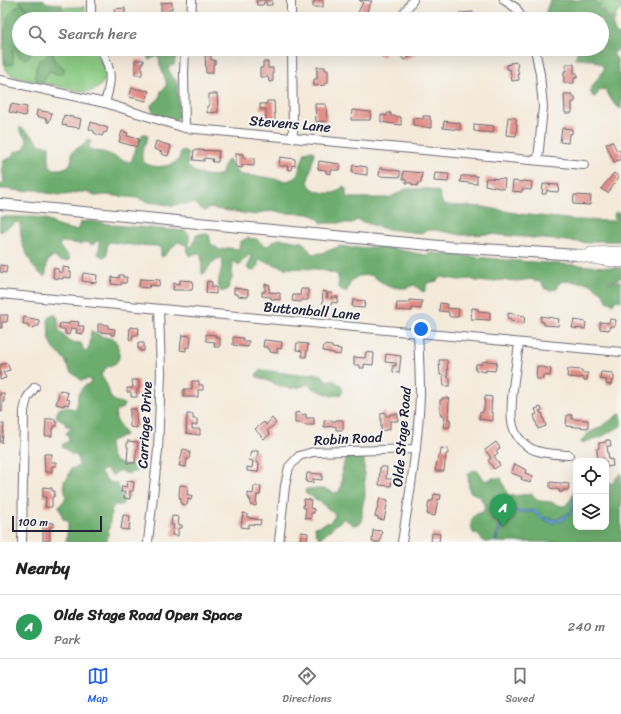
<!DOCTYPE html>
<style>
body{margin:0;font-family:Sriracha,sans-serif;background:#f6f6f6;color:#222}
.controls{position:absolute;right:12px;bottom:12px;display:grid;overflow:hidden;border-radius:8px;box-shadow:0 4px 16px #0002}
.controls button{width:36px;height:36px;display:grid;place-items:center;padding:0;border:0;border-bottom:1px solid #e0e0e0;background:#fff;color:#222;font:20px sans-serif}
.scale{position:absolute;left:12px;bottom:10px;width:90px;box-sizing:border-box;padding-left:4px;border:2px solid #22223b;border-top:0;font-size:11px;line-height:14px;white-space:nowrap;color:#22223b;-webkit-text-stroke:3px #f6f6f2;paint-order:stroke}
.you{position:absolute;left:421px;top:329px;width:14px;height:14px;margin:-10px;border:3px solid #fff;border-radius:50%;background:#1a73e8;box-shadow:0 0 0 6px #1a73e833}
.badge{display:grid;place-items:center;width:26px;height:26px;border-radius:50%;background:#2563eb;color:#fff;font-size:13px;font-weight:700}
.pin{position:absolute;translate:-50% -33px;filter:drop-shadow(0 1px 2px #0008)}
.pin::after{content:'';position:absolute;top:21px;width:14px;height:12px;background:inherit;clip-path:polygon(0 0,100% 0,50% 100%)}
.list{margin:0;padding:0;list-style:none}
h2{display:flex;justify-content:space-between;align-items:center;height:52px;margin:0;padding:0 16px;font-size:17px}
h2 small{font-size:13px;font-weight:400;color:#767676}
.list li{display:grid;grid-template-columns:26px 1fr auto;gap:12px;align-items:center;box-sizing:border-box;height:64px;padding:0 16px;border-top:1px solid #e0e0e0}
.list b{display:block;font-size:15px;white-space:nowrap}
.list p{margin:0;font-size:13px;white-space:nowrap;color:#767676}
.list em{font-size:13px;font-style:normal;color:#767676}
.icon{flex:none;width:22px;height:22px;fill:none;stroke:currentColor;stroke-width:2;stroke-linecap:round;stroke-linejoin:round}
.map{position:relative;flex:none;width:621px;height:542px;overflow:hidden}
.search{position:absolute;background:#fff;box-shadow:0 4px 16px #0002;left:12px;right:12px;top:12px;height:44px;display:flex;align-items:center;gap:10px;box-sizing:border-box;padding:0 14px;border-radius:22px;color:#767676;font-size:15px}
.sheet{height:116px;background:#fff}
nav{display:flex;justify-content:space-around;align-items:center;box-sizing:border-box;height:56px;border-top:1px solid #e0e0e0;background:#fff;font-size:11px;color:#767676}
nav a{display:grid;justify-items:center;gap:2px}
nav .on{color:#2563eb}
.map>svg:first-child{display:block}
</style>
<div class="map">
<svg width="621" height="542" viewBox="0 0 621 542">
<rect width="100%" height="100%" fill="#f6f6f2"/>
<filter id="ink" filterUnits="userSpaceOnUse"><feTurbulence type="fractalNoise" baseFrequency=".025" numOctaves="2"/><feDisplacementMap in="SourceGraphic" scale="8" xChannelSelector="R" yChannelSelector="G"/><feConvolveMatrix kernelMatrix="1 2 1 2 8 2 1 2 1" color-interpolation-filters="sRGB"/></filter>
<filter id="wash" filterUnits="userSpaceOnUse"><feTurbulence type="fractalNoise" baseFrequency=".012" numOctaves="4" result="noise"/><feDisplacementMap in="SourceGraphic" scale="16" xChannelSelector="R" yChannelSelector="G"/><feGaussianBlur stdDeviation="0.9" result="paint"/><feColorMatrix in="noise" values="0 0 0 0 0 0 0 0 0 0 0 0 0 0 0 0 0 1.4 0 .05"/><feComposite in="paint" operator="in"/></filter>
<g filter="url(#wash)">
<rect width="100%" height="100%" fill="#f4eada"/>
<g fill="#86c77e" stroke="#54745c">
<path d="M3,0H44V8L85,7V19H19V49H92C96,54 101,59 104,65C111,79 98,93 84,92L16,77C9,75 6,71 4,63Z"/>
<path d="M603,0H613L615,2L620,3L621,2V10L616,14L614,23L611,16L600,5V2Z"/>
</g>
<g fill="#6cac6d" stroke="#476754">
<path d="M20,0H44L47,3L61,4L63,6V8L46,14L42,19H25L24,18L27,9L24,5L20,3Z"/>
<path d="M550,0H599L596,1L603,11L610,17L615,32L621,38V47L613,54L617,59L619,75L621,77V109L614,104L605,89L600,90L595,97L592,96L590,90L604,69L602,65L593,60L575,59L578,49H602V19H548L545,14Z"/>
<path d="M22,5L24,6L26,9L23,19H19V49H34L29,57L25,59L19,56L15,48L13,50V64L7,65C1,59 4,39 4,30L7,27V18L17,6Z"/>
<path d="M47,49H54L53,55L55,61L64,68C64,80 54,72 49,71L44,81H37C33,73 37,66 40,59L44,60L47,55Z"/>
<path d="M148,49H177L174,65L169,66L168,68L171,75L177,81L179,116L177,119C168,121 151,117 151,105L159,99L161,91L166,86V81L160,65L159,57L157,56L149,60L147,55Z"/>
<path d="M20,127L31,135L41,145L49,146V165L54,169H61L69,166L72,159V152L84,144L87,139L90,140L91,142L89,146L90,149C96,152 101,151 106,153C115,156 122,161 131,162L140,137L143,134H146L148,137C146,143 141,151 142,158C145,170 171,168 178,160C180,158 180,154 181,151L184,150L188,154L187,166C196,175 210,178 222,174L225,162L229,159L235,170L241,175L264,177L287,181L295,178L298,173L305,152L311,150L314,152V154L308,181C309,184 309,185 311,187C315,192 330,195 336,192C339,191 341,188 343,186L346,188V195L348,198H389L406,189H430L439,192L443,205H445L484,207L521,214L576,220L613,221L615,219L614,214L616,212L621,213V241H597L589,243L489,234L462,235L435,230H428L421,233L403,231L382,228L357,220L352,223H322L316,217L310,214L284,213L277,211L262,212L256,215L209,208L204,211L201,209L195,203C187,205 178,202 171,207L169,205L148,202L137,198L106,195L96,196C82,187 73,196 59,195C55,194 50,194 46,193C42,192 36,189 31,190C29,190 27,191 25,191C17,191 9,189 0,189V183L2,184L4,183L2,167L3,161L12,157L14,151C22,153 27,148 27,139L20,132Z"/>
<path d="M0,217H35L49,220L54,224L60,227L75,230L79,228L81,222L91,221L113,225L186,231L189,234V244L191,248L193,245L196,235L205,233L209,235L211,244L220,250L227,248L239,249L240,242L247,238L257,239C271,254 269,239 281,239C289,239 295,242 303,242L312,254L322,253L341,246L352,248L372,247L390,248L425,255L432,253L518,261L621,268V278L615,280H610L608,282L621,281V301L616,300L613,304L607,301L603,293L589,283L564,281L560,283L557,289L549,290L545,289L541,282L535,281L531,279L518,281L501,280L488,282L476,281L471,279L459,280L441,277L437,281L427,283L425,291L423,292L414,285L406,288H399L387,286L371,275L358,276L351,281L347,291H343L338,287L339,281L337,274L317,269L285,268L260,260L258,262V265L255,270L250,271L247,268L251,259V255H249L239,265L233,261L232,279L227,290L221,292C214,283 223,270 223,260L217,259L211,264L205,273L202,274L201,255L197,253L189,256L186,245L178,242L163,257L161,256V250L158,246L132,245L110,242L107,244V255L103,257L98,254L100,245L98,240L93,245L85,242L81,244L62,242L59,245C61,251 68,253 70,259L68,261H61L54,257H51L47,263L46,274L44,277L34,268L22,244L20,224L17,222L0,232Z"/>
<path d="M55,314L58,318V329L69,342L81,343L84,351L87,352L90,344L91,331H92L101,336L116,340L119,351V358L116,363L107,367L101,375L107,385L111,398L115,401L124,404L123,408L116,411C113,422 123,426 125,435L111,441L109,444C110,449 110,454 112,457C116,465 128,466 136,465L138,466V471L128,474L121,471H118L113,476L105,469L100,472L109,482L117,483L124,502L122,505H115L112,508L107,542H66C66,535 70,526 67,520L63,519L59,506C71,495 63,494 64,481L68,477L71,469L79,466L77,455H72L62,446L63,444L69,441V438L66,433L72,427V426H66L64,421L56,417L58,410L60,408L65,407L74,409L77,406L78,394L84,386L89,384L91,381L90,379L83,380H81L70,371L65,360L54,349L49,338L48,320L51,315Z"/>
<path d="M263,370L298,375L314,373L322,375L326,380H333L341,385L343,391L341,394L332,396L312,388L308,384C285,394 278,383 257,377L256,375L259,371Z"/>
<path d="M621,413V426L601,437L581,443C584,433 597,430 605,424C611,421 615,416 621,413Z"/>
<path d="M349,455H362L364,458L365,497L362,508V522L360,524L353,525L345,519H343L320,538H319L316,533L315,527L330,522L335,516V514C323,506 321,500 306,494L305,490L308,489H326L334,493L339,492C344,481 339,464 349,455Z"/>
<path d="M474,470L479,472L485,481L493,478H501L507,493L510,496L532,494L539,501L551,502L561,506H565L571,499L576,487C576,496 572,501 572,510L568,514L555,520L551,518H544L537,511H517L507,504L501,506V515L495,541L484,542L479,536L475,533L474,534C468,524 471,514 483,512L485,507L480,496L470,492L469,489L468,474Z"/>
<path d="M621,473V542H496L500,532L505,506L517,513L533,512L540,518L553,523L573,512L576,499V527H606V484L613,483L617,477Z"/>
</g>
<path fill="#6daee1" stroke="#48688e" d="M576,496L573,512L562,521L553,523L540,518L533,512L517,513L505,506L500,532L496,542H494C500,534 501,517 501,506L503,504H507L517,511L535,510L544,518H549L555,520L559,519L572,511V503Z"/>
<g id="blocks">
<g fill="#e18c85">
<path d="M256,0H272V5H266V2H264L263,5H257Z"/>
<path d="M315,0H323V7H313V2H315Z"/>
<path d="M359,0L372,1L367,10L368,11L364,19L356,17L363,2Z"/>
<path d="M172,2V9H169L170,19H161V3Z"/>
<path d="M125,8V17H122V19H115L114,9Z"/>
<path d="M473,12V19H459V13Z"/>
<path d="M436,14L437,15L443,14L444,19H425L424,17Z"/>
<path d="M372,49H385L387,51L383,57Z"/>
<path d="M408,49V50L424,49L404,60L401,56L404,55L403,53Z"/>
<path d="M205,55H211V60H215V64H213V73H206Z"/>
<path d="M135,60H144V62H142V75H135Z"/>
<path d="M263,62H268V68H273V81L269,82L268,77H260V68H263Z"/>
<path d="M517,62L519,80L512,81L510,69H507V65L510,64V63Z"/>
<path d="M566,64H574V73H577V78H574V83H564V71H566Z"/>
<path d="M317,67H325V70H328V83H325V85L314,86V79H317Z"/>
<path d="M132,88L149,91L146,101L129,97Z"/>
<path d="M209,94H217L218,112L207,113V106H209Z"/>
<path d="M564,94H572V97H575V102H572V113H565Z"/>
<path d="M267,101H274L275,120L266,121V109H260V104H267Z"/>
<path d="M11,104L27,107L25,116L9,112Z"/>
<path d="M315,104H326L327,121L316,122Z"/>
<path d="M37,110L52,113L49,122H47V119L36,116Z"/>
<path d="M352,110L371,112L370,120H351Z"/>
<path d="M387,113H391V116L401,117V125L381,122V115L387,116Z"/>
<path d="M64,115L81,119L79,128L62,125Z"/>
<path d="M423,116H430V120H431V128L413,125V118L423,119Z"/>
<path d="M508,117L516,118V124H517L516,136L506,135Z"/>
<path d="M444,121L460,123V130L443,128Z"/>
<path d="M91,122L108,128L106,133L104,132L102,136L94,133V131L89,129Z"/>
<path d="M474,124L494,126L493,133L474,131Z"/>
<path d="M562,128L572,129V134H569L568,143L560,142Z"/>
<path d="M122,131L128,133L127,136L139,139L137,147L119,142Z"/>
<path d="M156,141L171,146L168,156L161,154L162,152L154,149Z"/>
<path d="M612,141L617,151L619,150L621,153V155L619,156L621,159L614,162L606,144Z"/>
<path d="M194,150L219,151L218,162H212L213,159L204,158V161L193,160Z"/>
<path d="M236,153L243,154V157L254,158V166L242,165V168L236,167Z"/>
<path d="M280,157L295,159V166L292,165L291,170L287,169L288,166H279Z"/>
<path d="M319,161L340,164V170H331V174L326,173V170L318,169Z"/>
<path d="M353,165L367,167V175L352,173Z"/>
<path d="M380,168L400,171V177L379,176Z"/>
<path d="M403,171L422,173L421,183H418V186L412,185V183H406V180L403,179Z"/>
<path d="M435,173L449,174L448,182L434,181Z"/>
<path d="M614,173L619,177L608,193L601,189Z"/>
<path d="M461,176H477V184L460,182Z"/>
<path d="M486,178L505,179L504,189L485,185Z"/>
<path d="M513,181L522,182V181L532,182L531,190L522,189V192L512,191Z"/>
<path d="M543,184L559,185L558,192L548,191V190H547L546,194H542Z"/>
<path d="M574,195L591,196L590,205L573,204Z"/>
<path d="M0,265L7,266L6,273L0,272Z"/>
<path d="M63,267L70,268L69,272H71V278L63,277V279L53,278L54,268L58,269V272H63Z"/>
<path d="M83,273L97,275L96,283L82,281Z"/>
<path d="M119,275H123V277H127L126,283H121V285L111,284L112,277L119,278Z"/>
<path d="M140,279L160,280L159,286L150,285L149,288L139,287Z"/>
<path d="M180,280L193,281L192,290H173L174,283L180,284Z"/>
<path d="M207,281L212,282V287H216V294L206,293Z"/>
<path d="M265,284L270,285L269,292L280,293V300L271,299V297L262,296V292H265Z"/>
<path d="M234,288L248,290V297L238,296V294H234Z"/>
<path d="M301,289H308V300H301V302L292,301L293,295H300Z"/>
<path d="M322,291L327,292V298L328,293H332L331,298H333L334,297H338L337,303L332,302L331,305L323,304Z"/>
<path d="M353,300L365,301L364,308L352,307Z"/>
<path d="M410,300L422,301L421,309L412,308V311L396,310L397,303H409Z"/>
<path d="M440,303L447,304V308L459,309L458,317H451L449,316V312L439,311Z"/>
<path d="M472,308L478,309V311L490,312V320L471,319Z"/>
<path d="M508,313L525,316L524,323L511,321V319H508Z"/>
<path d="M0,315H8L7,322H2V328H0Z"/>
<path d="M541,316L559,319L558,326L544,325V322H541Z"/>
<path d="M24,317L39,320V326H36L35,327L32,328L28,327V324H23Z"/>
<path d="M610,319L616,320L615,326H610L609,330L600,329V322L609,323Z"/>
<path d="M574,320L586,322L585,329L572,328Z"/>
<path d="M70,321L79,322L78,326H84L83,334L76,333L77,329L71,328L69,335L65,334V329H59L60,323L69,324Z"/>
<path d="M98,324L108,325V328L115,329L114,335H111V333L98,332Z"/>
<path d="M130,327L139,328L138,335H133L132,340L129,339Z"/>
<path d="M206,334L216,335L215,337L220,338V347H214L215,342L206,341Z"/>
<path d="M182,335L191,336L190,347H186V351L180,350Z"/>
<path d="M233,337L243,338V341H249L248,347L233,345Z"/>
<path d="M264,340L282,342L281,349L277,348V353L270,352V349H268V347H263Z"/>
<path d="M138,343H144V351H140V349H138Z"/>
<path d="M297,343L308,344L306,357H302V351L296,350Z"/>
<path d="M324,345L332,346V348L341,349L340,355L334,354V353L323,351Z"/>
<path d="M366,352L374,353L373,365L364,364V368H360V365H354V357L365,358Z"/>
<path d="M386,354L401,356L399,373L393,372V365L396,366V363L385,362Z"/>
<path d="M439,360H447L448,378H450V386H444L443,375H440Z"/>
<path d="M487,361L497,362L495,371L486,370V372L475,370L476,364H482V362Z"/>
<path d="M7,363L10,370L3,372L6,378L0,380V365Z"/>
<path d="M537,366L551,369L550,376L543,375V379H536Z"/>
<path d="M568,369L582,370V373H588L587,380H583V377H581V378L567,377Z"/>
<path d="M601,372L613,373L612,376H614V381L612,380L611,385L606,384L607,380L600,379Z"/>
<path d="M132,380H139V389H137V397H131V392H127V388H133Z"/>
<path d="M192,381H199V385H203V390H198V397H184V389H192Z"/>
<path d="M60,390L68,393L66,399L70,400L68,405L64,404V406L56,404Z"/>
<path d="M0,393H4V402H2V412H0Z"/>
<path d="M485,396L492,397L491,413H493V421L479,419L480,412L482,413L483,410H484Z"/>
<path d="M442,398H448L449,401L448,419H450V427H443L445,416H441L440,412V400H442Z"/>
<path d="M541,407L542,410L539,411L540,413H542L546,426L538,429L534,415L537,414L535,409Z"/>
<path d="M130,409H136L137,428L130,427Z"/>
<path d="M300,412L302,415L306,414V418H314V425H305L302,424V423H295V413Z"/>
<path d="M385,412L386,416H390V414H398V421H390V429L381,431V413Z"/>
<path d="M187,414H193V419H197V425H192V429H200V435L186,433Z"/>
<path d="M567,415H572V419L588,420V428L566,426Z"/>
<path d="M272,418L276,423L267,431L270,434L264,439L255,429L264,422L266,425Z"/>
<path d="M46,419H55V422H57V426H54V429H52V436H45Z"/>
<path d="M330,420V421H336V420H343V430H336V426L324,427V421Z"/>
<path d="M0,424H4L2,443L0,442Z"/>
<path d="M606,440H610L611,446H607L609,460L612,459L613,466L606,467V461H604V458L598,459L597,451V449L599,448V443L606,442Z"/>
<path d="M127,441L138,442L135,463H127L128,447H127Z"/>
<path d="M496,442L500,448L496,451L498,453L494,456L500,465L494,469L488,460L491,458L485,450Z"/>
<path d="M441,448L448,449V454H446L444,471H435L438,456H440Z"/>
<path d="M183,449L188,450V452H190L189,459H187L186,467L179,466Z"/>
<path d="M251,451H258L257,463H259L258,472L247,471V467L252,468L253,461L249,460Z"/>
<path d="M44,454H52L51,462H56V466H52V472H45Z"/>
<path d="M515,464L526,470L525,473L533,476L530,483L521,479L522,477L511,473Z"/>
<path d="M380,467H387L386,479H392L391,486L379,485Z"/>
<path d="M307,473L322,474V480L313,479V483L306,482Z"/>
<path d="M127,481L134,482L133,491H130V499L124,498L125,492H121L122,486L126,487Z"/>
<path d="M550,482L569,484L568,490H563V492H559L560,490L550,488Z"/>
<path d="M180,485L187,486L188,487L187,495H192L191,500L188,499L187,505L181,504V499H180L179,495Z"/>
<path d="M254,486H261L260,495H257L256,506L250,505L251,500H249L250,498H248V493L253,494Z"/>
<path d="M43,487L52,488V491H55L54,497H52V507H45L46,497H43Z"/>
<path d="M434,494L441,495L440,500L438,499L435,516L427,514L429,501H433Z"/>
<path d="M380,498L388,500L384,520L378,519V517L375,516Z"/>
<path d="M304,499L311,500L310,508L314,509V513H311V519L305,518L306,508H303Z"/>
<path d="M243,513L247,514V517H249V518L261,520L260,525L249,524L248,528L241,527Z"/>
<path d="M123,515L130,516L129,530L121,529Z"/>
<path d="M172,516L179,517L178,525H182V528H178V536L172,535L174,525H171Z"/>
<path d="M43,522L54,523L53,527H50V541H43Z"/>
<path d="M373,530L382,531L380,542H372Z"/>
<path d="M301,532L308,533L307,542H300Z"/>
<path d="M432,533L440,534L439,542H431Z"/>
</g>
</g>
</g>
<g filter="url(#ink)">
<use href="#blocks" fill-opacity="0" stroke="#6c6873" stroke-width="1"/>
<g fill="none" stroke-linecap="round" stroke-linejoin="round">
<g stroke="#6c6873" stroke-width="10">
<g id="minor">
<path d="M91,0V19"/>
<path d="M291,0V19"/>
<path d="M504,0L516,8L522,19"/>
<path d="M191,19L192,0"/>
<path d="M400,19L413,0"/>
<path d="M101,49C112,71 112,79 105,103"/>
<path d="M185,49L184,74L185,128"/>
<path d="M292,49L293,137"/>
<path d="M535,49L540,74L543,107L538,160"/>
<path d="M0,80L105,103L185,128L584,165"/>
<path d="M0,294L621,352"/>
<path d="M519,343C517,363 508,408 513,426C515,434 520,441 527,446C538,454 555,454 569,455"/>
<path d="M22,542L24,411L27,398L35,387"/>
<path d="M148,542L158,450L161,373L159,309"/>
<path d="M279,542L285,486L289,467L299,456L313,452L416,449"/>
<path d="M402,542C410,493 418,445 420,395C420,375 419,354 418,334"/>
</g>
</g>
<g stroke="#6c6873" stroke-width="12">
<path id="major" d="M0,204L450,247L578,255"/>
</g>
<g stroke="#6c6873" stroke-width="12">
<g id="highway">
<path d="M591,253L621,252"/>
<path d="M578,255L598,259L621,262"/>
</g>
</g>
<use href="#minor" stroke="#fff" stroke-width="8"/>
<use href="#major" stroke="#fff" stroke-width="10"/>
<use href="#highway" stroke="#fff" stroke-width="11"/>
</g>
</g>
<g text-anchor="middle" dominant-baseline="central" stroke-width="4" stroke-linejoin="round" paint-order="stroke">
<g font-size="14" fill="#22223b" stroke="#f6f6f2">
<text transform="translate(290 124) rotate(5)">Stevens Lane</text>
<text transform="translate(312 311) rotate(5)">Buttonball Lane</text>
<text transform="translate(145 425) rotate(-87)">Carriage Drive</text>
<text transform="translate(402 437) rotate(-85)">Olde Stage Road</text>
<text transform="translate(348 439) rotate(-3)">Robin Road</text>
</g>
</g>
</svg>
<div class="controls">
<button><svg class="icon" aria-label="locate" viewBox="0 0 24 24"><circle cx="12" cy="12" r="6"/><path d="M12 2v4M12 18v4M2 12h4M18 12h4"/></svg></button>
<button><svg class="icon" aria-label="layers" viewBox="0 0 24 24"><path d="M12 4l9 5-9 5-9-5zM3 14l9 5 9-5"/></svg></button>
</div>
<div class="scale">100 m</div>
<div class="you"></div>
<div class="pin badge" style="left:503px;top:527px;background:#2e9e5b">A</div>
<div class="search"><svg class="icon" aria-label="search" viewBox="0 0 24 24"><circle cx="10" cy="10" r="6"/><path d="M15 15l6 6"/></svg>Search here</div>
</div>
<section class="sheet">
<h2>Nearby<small></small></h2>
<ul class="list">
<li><span class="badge" style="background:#2e9e5b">A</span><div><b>Olde Stage Road Open Space</b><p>Park</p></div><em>240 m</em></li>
</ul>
</section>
<nav>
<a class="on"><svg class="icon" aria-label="map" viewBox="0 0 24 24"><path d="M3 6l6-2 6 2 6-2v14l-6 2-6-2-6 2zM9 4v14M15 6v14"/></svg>Map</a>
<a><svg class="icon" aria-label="directions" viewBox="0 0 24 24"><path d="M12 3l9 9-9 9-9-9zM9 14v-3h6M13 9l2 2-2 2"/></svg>Directions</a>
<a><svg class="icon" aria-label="saved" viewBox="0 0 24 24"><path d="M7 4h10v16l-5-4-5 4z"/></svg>Saved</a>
</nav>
